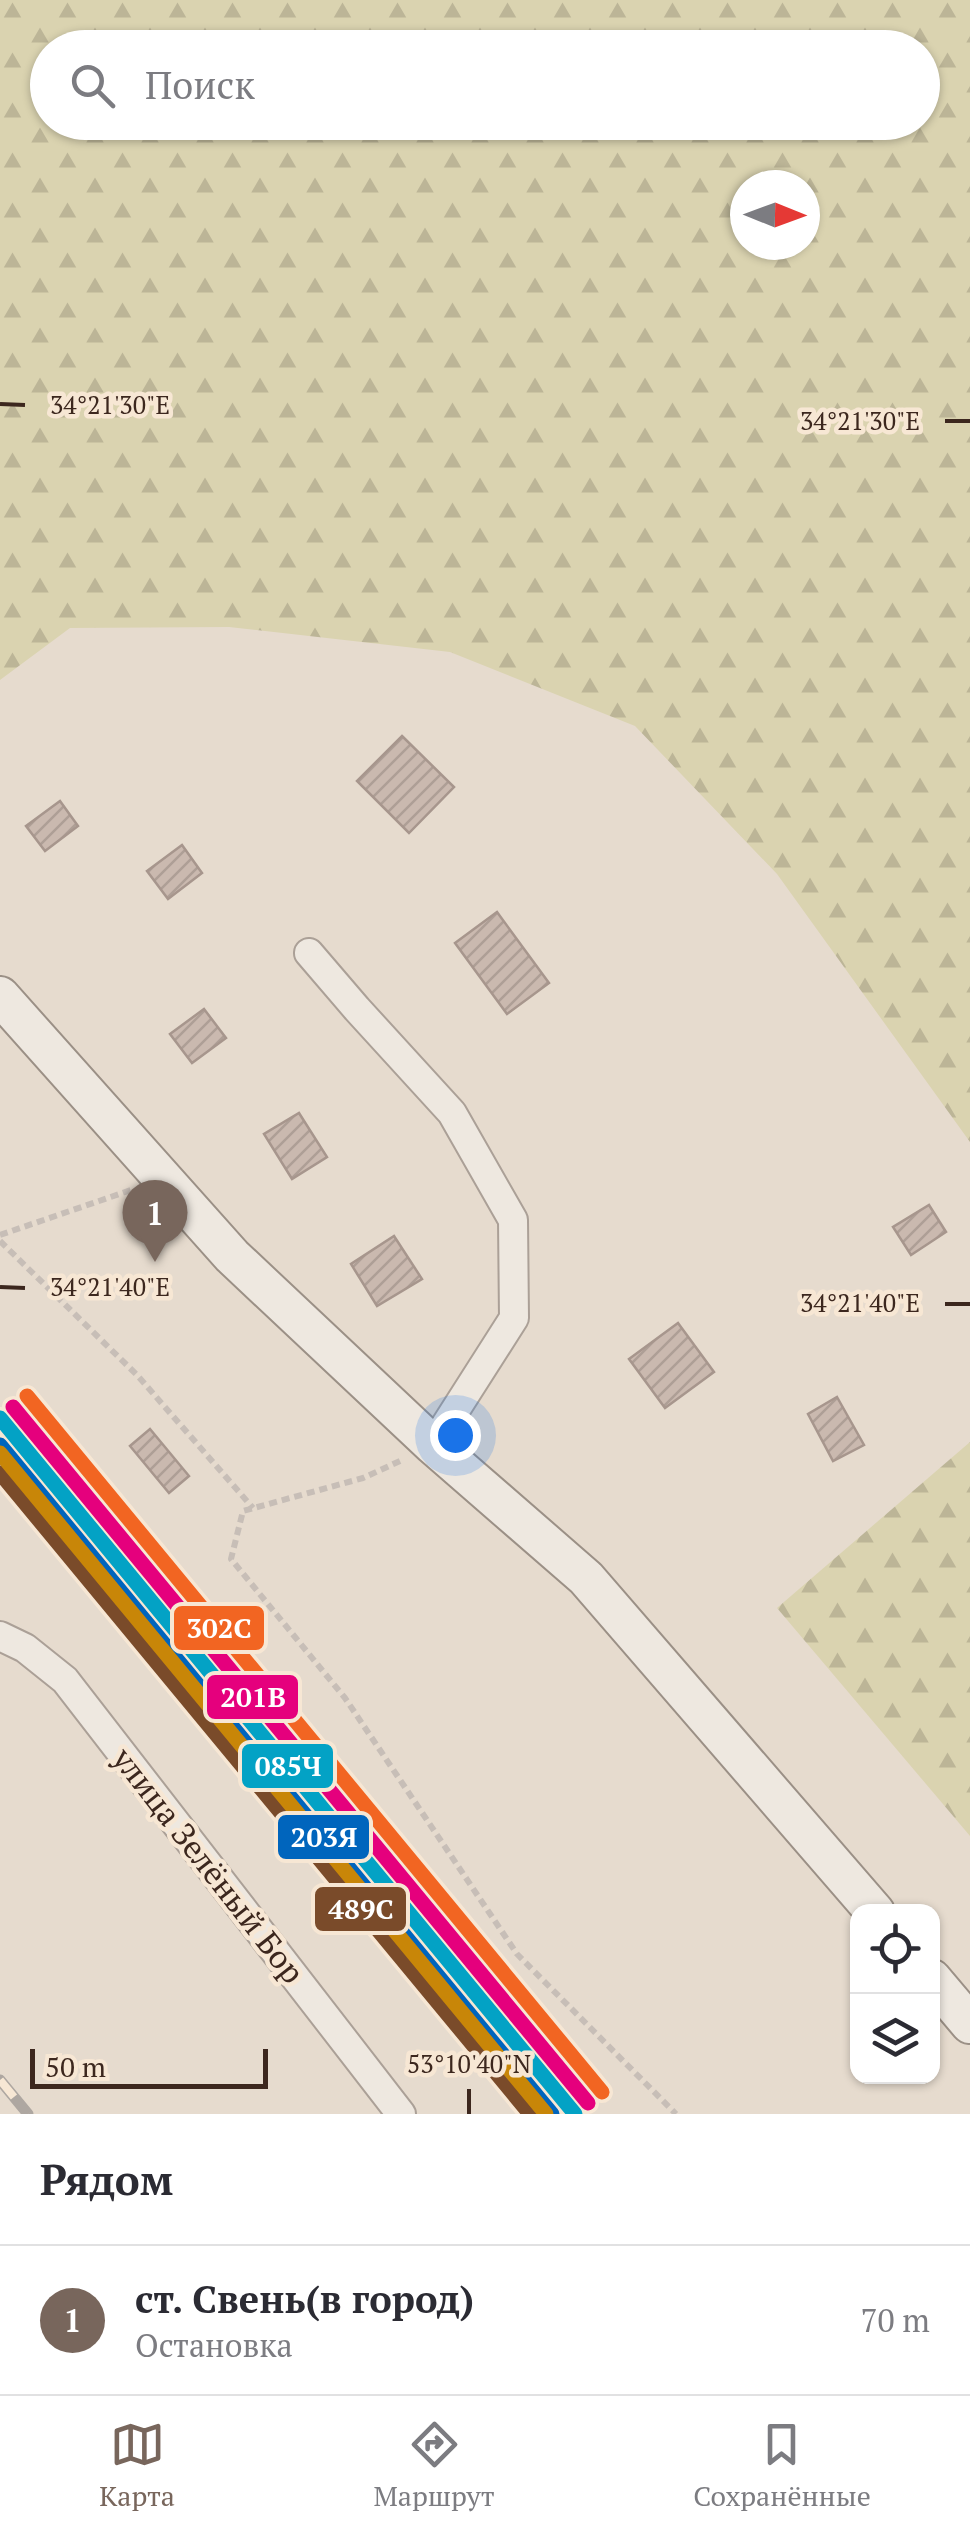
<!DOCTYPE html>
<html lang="ru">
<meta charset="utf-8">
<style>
body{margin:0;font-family:"PT Serif",serif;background:#f7f7f7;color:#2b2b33}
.controls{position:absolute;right:30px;bottom:30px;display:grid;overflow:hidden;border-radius:20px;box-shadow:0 2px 8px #0004}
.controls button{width:90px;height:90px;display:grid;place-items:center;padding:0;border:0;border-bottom:2px solid #e1e1e2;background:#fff;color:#2b2b33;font:50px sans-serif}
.compass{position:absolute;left:730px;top:170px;width:90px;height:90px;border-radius:50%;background:#fff;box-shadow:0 2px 8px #0004;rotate:91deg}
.scale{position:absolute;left:30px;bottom:25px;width:238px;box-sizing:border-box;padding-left:10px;border:5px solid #3c271e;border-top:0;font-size:28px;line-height:35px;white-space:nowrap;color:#3c271e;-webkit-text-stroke:8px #f7e7d4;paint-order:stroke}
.you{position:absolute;left:455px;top:1435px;width:35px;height:35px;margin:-25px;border:8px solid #fff;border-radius:50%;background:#1a73e8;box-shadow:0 0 0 15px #1a73e833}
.badge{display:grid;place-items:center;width:65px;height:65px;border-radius:50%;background:#78665c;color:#fff;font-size:32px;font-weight:700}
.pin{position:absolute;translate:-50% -82px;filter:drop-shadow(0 2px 5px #0008)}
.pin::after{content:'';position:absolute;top:52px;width:35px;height:30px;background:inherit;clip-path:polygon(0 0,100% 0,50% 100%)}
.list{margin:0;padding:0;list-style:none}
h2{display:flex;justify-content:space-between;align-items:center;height:130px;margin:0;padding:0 40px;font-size:42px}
h2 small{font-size:32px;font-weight:400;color:#7c7c81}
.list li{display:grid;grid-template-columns:65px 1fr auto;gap:30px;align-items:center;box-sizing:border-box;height:150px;padding:0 40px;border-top:2px solid #e1e1e2}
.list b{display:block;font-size:38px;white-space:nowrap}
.list p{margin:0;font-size:32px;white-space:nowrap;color:#7c7c81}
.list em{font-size:32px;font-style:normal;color:#7c7c81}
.icon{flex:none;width:55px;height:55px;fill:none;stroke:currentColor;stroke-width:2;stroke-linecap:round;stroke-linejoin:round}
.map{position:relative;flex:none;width:970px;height:2114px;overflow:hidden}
.search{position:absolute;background:#fff;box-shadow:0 2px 8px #0004;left:30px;right:30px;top:30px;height:110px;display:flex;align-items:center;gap:25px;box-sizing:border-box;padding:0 35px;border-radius:55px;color:#7c7c81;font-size:38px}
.sheet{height:280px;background:#fff}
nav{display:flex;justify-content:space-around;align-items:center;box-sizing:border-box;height:140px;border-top:2px solid #e1e1e2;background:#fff;font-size:28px;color:#7c7c81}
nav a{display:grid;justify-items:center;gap:5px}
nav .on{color:#78665c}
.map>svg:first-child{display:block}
</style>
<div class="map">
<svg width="970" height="2114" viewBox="0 0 970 2114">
<defs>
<pattern id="forest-firs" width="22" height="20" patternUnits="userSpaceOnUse" patternTransform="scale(2.5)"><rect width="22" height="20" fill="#dad3b0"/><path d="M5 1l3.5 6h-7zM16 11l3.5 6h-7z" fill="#bcb597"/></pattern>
<pattern id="building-hatch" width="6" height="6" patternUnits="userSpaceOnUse" patternTransform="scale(2.5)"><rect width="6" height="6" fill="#cab9af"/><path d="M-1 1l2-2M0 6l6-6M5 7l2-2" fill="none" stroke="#ae9f96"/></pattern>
</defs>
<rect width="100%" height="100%" fill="#e6dbce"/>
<g fill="url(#forest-firs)" fill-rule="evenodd">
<path d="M0,0H970V1142L777,874L635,726L450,652L229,627L70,628L0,680ZM48,48H922V122H48ZM745,185H805V245H745Z"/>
<path d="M970,1442V1836L777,1608Z"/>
</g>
<g fill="url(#building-hatch)" stroke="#a7968d" stroke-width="2.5">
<path d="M402,736L454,787L409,833L357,781Z"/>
<path d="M60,801L78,826L45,851L26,826Z"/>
<path d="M182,845L202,873L168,899L147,871Z"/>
<path d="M497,912L549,983L507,1014L455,943Z"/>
<path d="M204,1009L226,1038L192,1063L170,1034Z"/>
<path d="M299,1113L327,1157L292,1179L264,1134Z"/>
<path d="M929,1205L946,1232L911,1255L893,1227Z"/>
<path d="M394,1236L422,1279L377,1306L351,1264Z"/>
<path d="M678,1323L714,1372L665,1408L629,1359Z"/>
<path d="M837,1397L864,1445L833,1461L808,1414Z"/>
<path d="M150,1429L189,1476L169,1493L130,1446Z"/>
</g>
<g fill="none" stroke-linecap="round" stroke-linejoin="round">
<g stroke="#aba097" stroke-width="32">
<g id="minor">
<path d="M309,953L357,1009L452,1113L513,1220L514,1318L433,1445"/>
<path d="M0,1636L25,1648L65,1680L401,2114"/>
</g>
</g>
<g stroke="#9b9086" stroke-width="42">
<g id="secondary">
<path d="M0,996L232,1256L433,1445L586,1578L875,1912"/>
<path d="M932,1979L970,2024"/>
</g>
</g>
<g stroke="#c7beb7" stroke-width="6" stroke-dasharray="8 5" stroke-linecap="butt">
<path d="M0,1235L131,1190"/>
<path d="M0,1241L137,1375L253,1508"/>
<path d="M400,1461L363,1478L243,1511L231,1559L345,1698L517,1954L676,2114"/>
</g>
<use href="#minor" stroke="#eee8e0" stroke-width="28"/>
<use href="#secondary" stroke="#eee8e0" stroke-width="38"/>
<g stroke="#aea7a1" stroke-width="11">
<path id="rail" d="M0,2080L28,2114"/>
</g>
<use href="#rail" stroke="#f7e7d4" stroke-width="8" stroke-dasharray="22" stroke-linecap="butt"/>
<g stroke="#f7e7d4" stroke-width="22">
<path id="rail-1" d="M0,1418L575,2114"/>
</g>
<g stroke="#f7e7d4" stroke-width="22">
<path id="rail-2" d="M0,1445L552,2114"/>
</g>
<g stroke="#f7e7d4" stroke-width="22">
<path id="rail-3" d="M13,1407L588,2103"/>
</g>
<g stroke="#f7e7d4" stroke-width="22">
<path id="rail-4" d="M0,1473L530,2114"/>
</g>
<g stroke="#f7e7d4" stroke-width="22">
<path id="rail-5" d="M27,1396L602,2092"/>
</g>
<g stroke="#f7e7d4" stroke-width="22">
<path id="rail-6" d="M0,1453L546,2114"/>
</g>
<use href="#rail-1" stroke="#03a2c5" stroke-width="15"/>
<use href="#rail-2" stroke="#0065bd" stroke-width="15"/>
<use href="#rail-3" stroke="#e5007d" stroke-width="15"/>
<use href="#rail-4" stroke="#7a4b2a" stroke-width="15"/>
<use href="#rail-5" stroke="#f26522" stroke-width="15"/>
<use href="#rail-6" stroke="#c88608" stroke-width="15"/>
</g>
<path fill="none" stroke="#3c271e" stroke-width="4" d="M0,404L25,405M945,421H970M0,1287L25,1288M945,1304H970M469,2114V2089"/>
<g text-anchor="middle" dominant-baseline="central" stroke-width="9" stroke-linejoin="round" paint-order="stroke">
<g font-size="32" fill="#3c271e" stroke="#f7e7d4">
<text transform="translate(209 1865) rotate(52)">улица Зелёный Бор</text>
</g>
</g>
<g font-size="25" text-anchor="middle" fill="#3c271e" stroke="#f7e7d4" stroke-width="9" stroke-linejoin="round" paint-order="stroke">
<text x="110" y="414">34°21'30"E</text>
<text x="860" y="430">34°21'30"E</text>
<text x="110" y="1296">34°21'40"E</text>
<text x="860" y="1312">34°21'40"E</text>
<text x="469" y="2073">53°10'40"N</text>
</g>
<g stroke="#f7e7d4" stroke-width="4">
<rect x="172" y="1604" width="94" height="48" rx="10" fill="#f26522"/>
<rect x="205" y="1673" width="95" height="48" rx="10" fill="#e5007d"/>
<rect x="240" y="1742" width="95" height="48" rx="10" fill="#03a2c5"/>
<rect x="276" y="1813" width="95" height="48" rx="10" fill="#0065bd"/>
<rect x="313" y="1885" width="95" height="48" rx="10" fill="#7a4b2a"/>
</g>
<g font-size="28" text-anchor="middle" font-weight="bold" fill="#fff">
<text x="219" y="1638">302С</text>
<text x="253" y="1707">201В</text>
<text x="288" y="1776">085Ч</text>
<text x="324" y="1847">203Я</text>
<text x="361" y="1919">489С</text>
</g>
</svg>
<div class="controls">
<button><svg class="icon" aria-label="locate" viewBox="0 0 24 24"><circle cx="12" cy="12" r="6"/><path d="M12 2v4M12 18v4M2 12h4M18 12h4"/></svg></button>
<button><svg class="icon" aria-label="layers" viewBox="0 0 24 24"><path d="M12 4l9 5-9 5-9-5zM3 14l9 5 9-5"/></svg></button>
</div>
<svg class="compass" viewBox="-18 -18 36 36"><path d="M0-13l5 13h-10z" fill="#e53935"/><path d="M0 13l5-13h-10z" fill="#7c7c81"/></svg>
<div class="scale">50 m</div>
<div class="you"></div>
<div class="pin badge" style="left:155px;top:1262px">1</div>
<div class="search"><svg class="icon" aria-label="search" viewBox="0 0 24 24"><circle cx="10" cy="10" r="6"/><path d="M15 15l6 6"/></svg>Поиск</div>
</div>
<section class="sheet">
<h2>Рядом<small></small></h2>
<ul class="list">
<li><span class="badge">1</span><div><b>ст. Свень(в город)</b><p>Остановка</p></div><em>70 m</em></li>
</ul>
</section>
<nav>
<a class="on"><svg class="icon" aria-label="map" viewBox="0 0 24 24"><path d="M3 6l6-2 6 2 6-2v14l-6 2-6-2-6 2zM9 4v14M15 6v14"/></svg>Карта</a>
<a><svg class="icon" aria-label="directions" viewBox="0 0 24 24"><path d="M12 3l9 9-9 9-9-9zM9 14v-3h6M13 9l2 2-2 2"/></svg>Маршрут</a>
<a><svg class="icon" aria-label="saved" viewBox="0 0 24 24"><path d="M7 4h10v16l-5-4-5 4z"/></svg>Сохранённые</a>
</nav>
